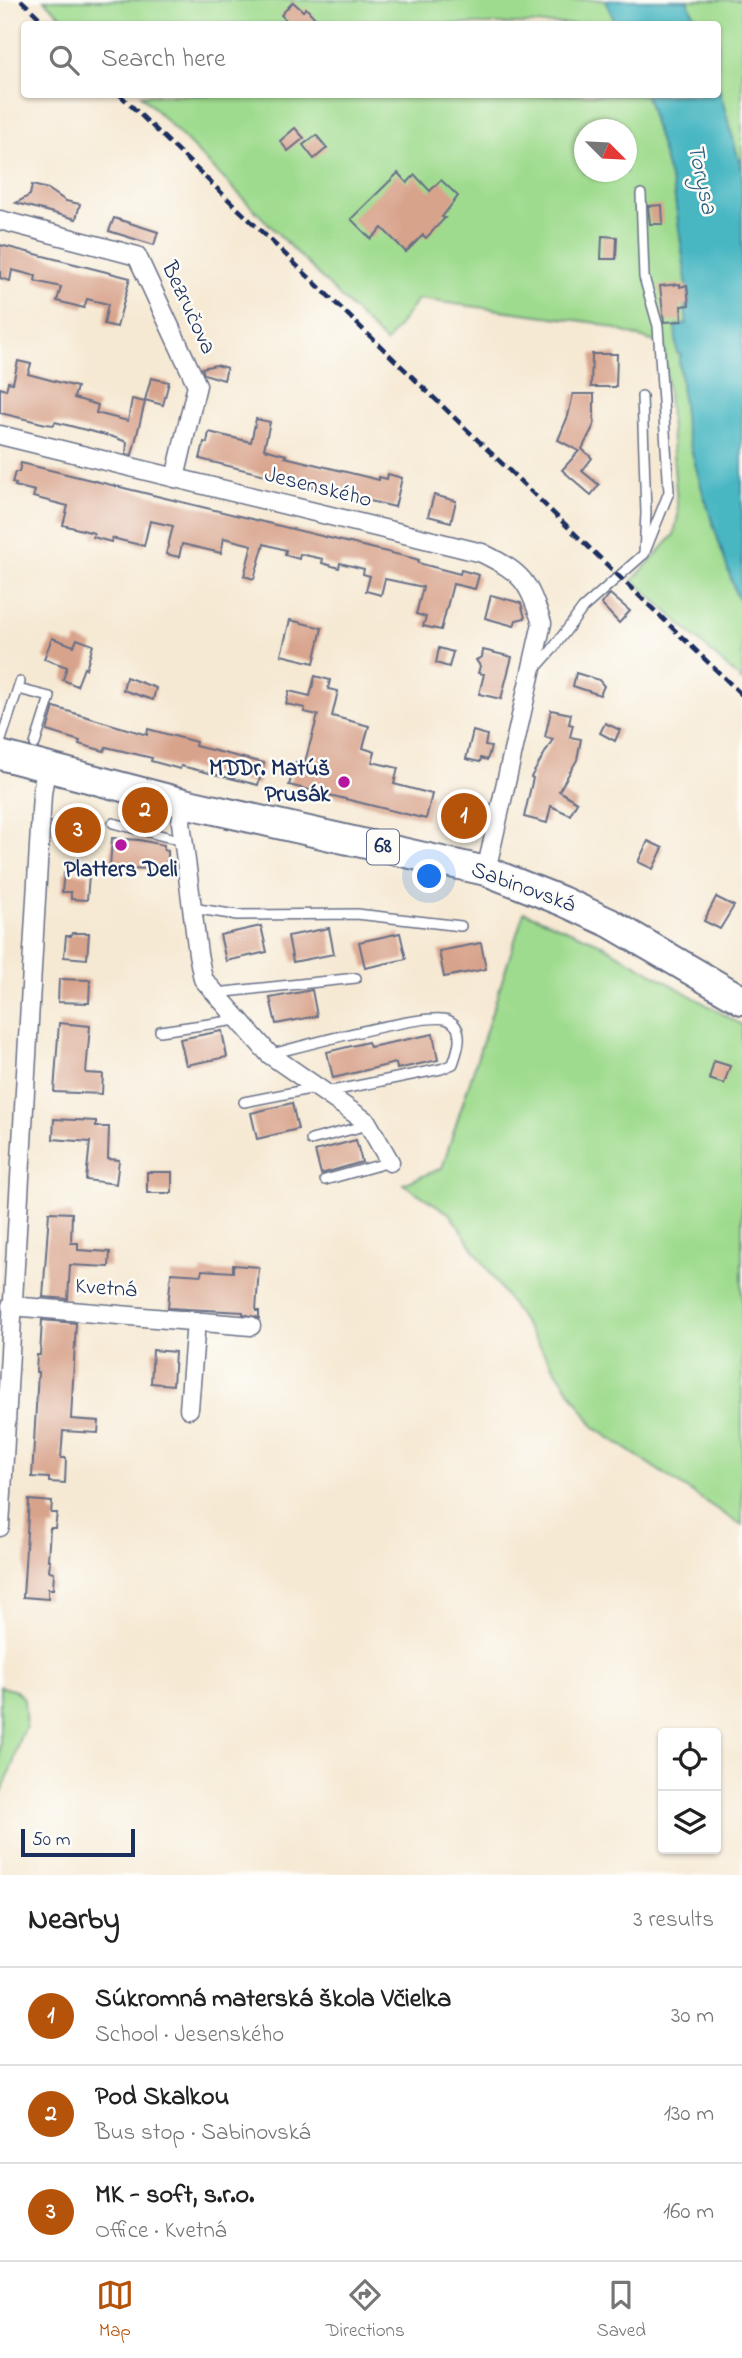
<!DOCTYPE html>
<meta charset="utf-8">
<style>
body{margin:0;font-family:"Indie Flower",sans-serif;background:#f2f2f2;color:#222}
.controls{position:absolute;right:21px;bottom:21px;display:grid;overflow:hidden;border-radius:7px;box-shadow:0 2px 5px #0004}
.controls button{width:63px;height:63px;display:grid;place-items:center;padding:0;border:0;border-bottom:2px solid #e0e0e0;background:#fff;color:#222;font:35px sans-serif}
.compass{position:absolute;left:574px;top:119px;width:63px;height:63px;border-radius:50%;background:#fff;box-shadow:0 2px 5px #0004;rotate:114deg}
.scale{position:absolute;left:21px;bottom:18px;width:114px;box-sizing:border-box;padding-left:7px;border:4px solid #1b2f5e;border-top:0;font-size:19px;line-height:24px;white-space:nowrap;color:#1b2f5e;-webkit-text-stroke:5px #fdfcf7;paint-order:stroke}
.you{position:absolute;left:430px;top:877px;width:24px;height:24px;margin:-18px;border:5px solid #fff;border-radius:50%;background:#1a73e8;box-shadow:0 0 0 10px #1a73e833}
.badge{display:grid;place-items:center;width:46px;height:46px;border-radius:50%;background:#b45309;color:#fff;font-size:23px;font-weight:700}
.pin{position:absolute;translate:-50% -50%;border:4px solid #fff;box-shadow:0 2px 7px #0006}
.list{margin:0;padding:0;list-style:none}
h2{display:flex;justify-content:space-between;align-items:center;height:91px;margin:0;padding:0 28px;font-size:30px}
h2 small{font-size:23px;font-weight:400;color:#767676}
.list li{display:grid;grid-template-columns:46px 1fr auto;gap:21px;align-items:center;box-sizing:border-box;height:98px;padding:0 28px;border-top:2px solid #e0e0e0}
.list b{display:block;font-size:26px;white-space:nowrap}
.list p{margin:0;font-size:23px;white-space:nowrap;color:#767676}
.list em{font-size:23px;font-style:normal;color:#767676}
.icon{flex:none;width:38px;height:38px;fill:none;stroke:currentColor;stroke-width:2;stroke-linecap:round;stroke-linejoin:round}
.map{position:relative;flex:none;width:742px;height:1875px;overflow:hidden}
.search{position:absolute;background:#fff;box-shadow:0 2px 5px #0004;left:21px;right:21px;top:21px;height:77px;display:flex;align-items:center;gap:18px;box-sizing:border-box;padding:0 24px;border-radius:7px;color:#767676;font-size:26px}
.sheet{height:385px;background:#fff}
nav{display:flex;justify-content:space-around;align-items:center;box-sizing:border-box;height:98px;border-top:2px solid #e0e0e0;background:#fff;font-size:19px;color:#767676}
nav a{display:grid;justify-items:center;gap:4px}
nav .on{color:#b45309}
.map>svg:first-child{display:block}
</style>
<div class="map">
<svg width="742" height="1875" viewBox="0 0 742 1875">
<rect width="100%" height="100%" fill="#fdfcf7"/>
<filter id="ink" filterUnits="userSpaceOnUse"><feTurbulence type="fractalNoise" baseFrequency=".0143" numOctaves="2"/><feDisplacementMap in="SourceGraphic" scale="14" xChannelSelector="R" yChannelSelector="G"/><feConvolveMatrix kernelMatrix="1 2 1 2 8 2 1 2 1" color-interpolation-filters="sRGB"/></filter>
<filter id="wash" filterUnits="userSpaceOnUse"><feTurbulence type="fractalNoise" baseFrequency=".00686" numOctaves="4" result="noise"/><feDisplacementMap in="SourceGraphic" scale="28" xChannelSelector="R" yChannelSelector="G"/><feGaussianBlur stdDeviation="1.57" result="paint"/><feColorMatrix in="noise" values="0 0 0 0 0 0 0 0 0 0 0 0 0 0 0 0 0 1.4 0 .05"/><feComposite in="paint" operator="in"/></filter>
<g filter="url(#wash)">
<rect width="100%" height="100%" fill="#f6e9d3"/>
<g fill="#9fdb8e" stroke="#5d8576" stroke-width="2" fill-rule="evenodd">
<path d="M44,0H605L616,24H69Z"/>
<path d="M687,0H742V171L718,85V24H698Z"/>
<path d="M141,95H646L674,192L688,294L689,305L685,306L687,324L675,326L681,354L679,359L685,426L703,493L736,594L742,604V681L633,580L674,535L678,515L664,345L597,323L418,299L386,343ZM584,130H626V172H584Z"/>
<path d="M524,912L597,942L742,1025V1526L595,1428L450,1214L403,1184L442,1168Z"/>
<path d="M0,1686L16,1691L24,1699L26,1727L20,1737L14,1761L0,1797Z"/>
</g>
<g fill="#49b7c2" stroke="#327390" stroke-width="2">
<path d="M605,0H687L698,24H616Z"/>
<path d="M718,85L742,171V604L736,594L703,493L685,426L679,359L681,355L677,353L675,326L687,324L685,306L689,305L688,294L674,192L646,95L718,94Z"/>
</g>
<g id="blocks">
<g fill="#d8a38b">
<path d="M293,2L303,11L306,8L315,18L312,21L316,24H290L281,15Z"/>
<path d="M295,128L304,138L288,151L280,141Z"/>
<path d="M316,135L327,148L314,159L303,145Z"/>
<path d="M398,173L407,183L415,175L430,191L441,180L458,196L442,217L445,218L426,238L423,235L406,252L382,228L371,239L351,219Z"/>
<path d="M32,185L48,189L66,201L80,204L76,219L16,203L30,195Z"/>
<path d="M662,205L663,224H650L648,206Z"/>
<path d="M114,218L158,232L154,245L109,231Z"/>
<path d="M602,236L617,237L616,259H601Z"/>
<path d="M0,245L130,278L117,327L104,324L108,304L87,299L84,308L57,301L61,287L35,281L36,276L12,270L10,281L0,278Z"/>
<path d="M680,284V287L687,285L689,305L681,306L682,321L664,322L660,286Z"/>
<path d="M592,354H617L616,387H591Z"/>
<path d="M18,361L31,364L28,374L77,387L74,398L98,405L96,413L128,421L132,399L145,402L132,455L126,454L127,442L113,437L55,422L54,425L46,424L0,413V388L6,390L8,382L13,383Z"/>
<path d="M216,365L227,368L224,380L204,374L202,368Z"/>
<path d="M151,378L169,382L163,405L145,400Z"/>
<path d="M573,394H594V425L582,449L592,458L582,471L599,485L591,495L562,470L579,451L558,440L568,416Z"/>
<path d="M256,419L270,422L264,449L286,455L285,457L379,480V477L387,479L388,474L402,478L395,507L345,495V497L333,494V492L306,485L200,459L204,442L207,443L209,432L251,442Z"/>
<path d="M21,463L412,558L419,560L418,563L460,574L461,570L479,575L475,589L453,584L441,630L423,626L426,617L416,614L423,587L385,579L381,595L366,591L370,576L363,574L364,569L340,563L339,568L322,563L323,559L300,554L299,559L285,555L286,550L264,544L254,579L244,576L252,545L224,538L221,553L182,544L179,557L166,554L173,526L150,521L144,546L112,538L111,542L93,537L94,533L63,525L68,506L33,497L35,491L15,486L16,484L12,483L15,472H19Z"/>
<path d="M434,495L456,501L451,522L428,516Z"/>
<path d="M610,594L630,611L619,623L601,604Z"/>
<path d="M491,595L521,603L525,618L516,620L514,626L485,618Z"/>
<path d="M290,620L322,628L314,663L281,655Z"/>
<path d="M52,638L74,646L77,639L93,645L86,669L84,668L77,686L63,680L67,667L44,659Z"/>
<path d="M439,648L453,652L449,667L436,663Z"/>
<path d="M483,650L512,657L501,699L479,694L484,674L478,673L480,666L476,660L482,657Z"/>
<path d="M576,673L599,680L604,686L600,695L573,686Z"/>
<path d="M315,676L330,680L328,689L338,691L332,716L369,726L363,748L375,752L372,762L398,768L394,784L432,794L426,819L289,785L296,762L304,765L318,715L304,712L305,708L286,704L289,691L310,696Z"/>
<path d="M126,677L156,688L153,700L123,690Z"/>
<path d="M54,707L147,735L148,729L196,742L195,746L264,763L258,785L181,766L180,769L151,761L152,758L106,747L104,751L79,744L80,741L47,731Z"/>
<path d="M551,710L571,714L569,724L573,725L570,737L581,739L577,760L559,791L577,802L570,815L551,806L547,823L524,817L533,778L531,777L553,739L545,737Z"/>
<path d="M605,723L620,730L615,741L600,733Z"/>
<path d="M473,731L487,735L485,746L491,747L487,760L481,758L480,762L466,759Z"/>
<path d="M451,795L466,799L464,808L477,812L473,833L449,826L454,808L447,806Z"/>
<path d="M67,822L90,824L89,846L67,844Z"/>
<path d="M112,838L139,840L164,845V850L168,851V870L110,867Z"/>
<path d="M648,841L663,848L653,869L638,862Z"/>
<path d="M64,872L89,874L87,900L71,899V892H62Z"/>
<path d="M716,897L734,906L720,929L704,921Z"/>
<path d="M261,926L267,952L226,961L220,935Z"/>
<path d="M329,928L334,954L293,962L288,936Z"/>
<path d="M72,933H89L87,959L64,957L66,936H71Z"/>
<path d="M400,933L406,959L365,968L359,942Z"/>
<path d="M481,943L486,969L444,977L439,951Z"/>
<path d="M59,979L90,980L89,1003L58,1002Z"/>
<path d="M312,990L317,1016L276,1024L270,998Z"/>
<path d="M59,1023L90,1026L86,1073L103,1074L102,1094L54,1092Z"/>
<path d="M222,1031L227,1057L186,1065L180,1039Z"/>
<path d="M433,1034L438,1060L397,1069L396,1063L333,1078L327,1052L368,1042L370,1047Z"/>
<path d="M714,1061L730,1066L724,1084L709,1079Z"/>
<path d="M292,1103L298,1129L257,1139L251,1113Z"/>
<path d="M54,1119L96,1121V1127H109L108,1159L119,1160L116,1184L86,1180L90,1142L53,1139Z"/>
<path d="M356,1140L362,1162L321,1174L315,1151Z"/>
<rect x="147" y="1172" width="25" height="21"/>
<path d="M49,1212L72,1213L71,1243H78V1250L110,1252L109,1267L70,1265L68,1299L43,1297Z"/>
<path d="M233,1265L259,1267L256,1311H259V1318L243,1314V1312L168,1308L171,1273L201,1275L202,1270L233,1272Z"/>
<path d="M42,1320L76,1323L71,1419L99,1421L98,1433L63,1431L61,1458H66L65,1483L49,1482V1478L32,1477L38,1372H36L37,1355H40Z"/>
<path d="M153,1350L175,1352L173,1385L151,1383Z"/>
<path d="M29,1500L52,1502L51,1513H57L55,1528H50L48,1560H50L49,1571L54,1572L53,1589H48V1599L23,1597Z"/>
</g>
</g>
</g>
<g filter="url(#ink)">
<use href="#blocks" fill-opacity="0" stroke="#687087" stroke-width="2"/>
<g fill="none" stroke-linecap="round" stroke-linejoin="round">
<g stroke="#687087" stroke-width="12">
<g id="lane">
<path d="M641,194L644,277L658,326L669,492L644,554"/>
<path d="M536,668L551,651L583,608L644,554L646,513L642,396"/>
<path d="M18,689L50,697L35,744"/>
<path d="M0,743L20,682"/>
<path d="M113,823L183,841"/>
<path d="M192,908L237,915L357,914L461,926"/>
<path d="M216,993L356,978"/>
<path d="M160,1031L237,1020"/>
<path d="M271,1054C299,1047 429,1011 448,1020C466,1028 458,1050 453,1064L441,1069L327,1092"/>
<path d="M244,1102L315,1088"/>
<path d="M311,1140L368,1125"/>
<path d="M325,1180L390,1162"/>
</g>
</g>
<g stroke="#687087" stroke-width="21">
<g id="street">
<path d="M0,220L137,256L197,385L175,478"/>
<path d="M0,435L482,553C524,574 527,580 542,623L486,871"/>
<path d="M184,803L181,822L198,954L203,979L269,1054L367,1122L390,1162"/>
<path d="M11,1306L251,1326"/>
<path d="M189,1409L196,1321"/>
<path d="M0,1527L42,794L46,768"/>
</g>
</g>
<g stroke="#687087" stroke-width="32">
<path id="primary" d="M0,755L184,803L486,871L562,901L610,923L742,1000"/>
</g>
<use href="#lane" stroke="#fff" stroke-width="9"/>
<use href="#street" stroke="#fff" stroke-width="18"/>
<use href="#primary" stroke="#fff" stroke-width="28"/>
<g stroke="#1b2f5e" stroke-width="4.5" stroke-dasharray="10 5" stroke-linecap="butt">
<path d="M21,0L46,24"/>
<path d="M119,94L742,695"/>
</g>
</g>
</g>
<g fill="#b5179e" stroke="#fdfcf7" stroke-width="2.5">
<circle cx="344" cy="782" r="7"/>
<circle cx="121" cy="845" r="7"/>
</g>
<g text-anchor="middle" dominant-baseline="central" stroke-width="5" stroke-linejoin="round" paint-order="stroke">
<rect fill="#fdfcf7" stroke="#5f6c8c" stroke-width="2" x="367" y="829.5" width="32" height="35" rx="5"/>
<g font-size="21" font-weight="bold" fill="#1b2f5e">
<text x="383" y="847">68</text>
</g>
<g font-size="23" fill="#1b2f5e" stroke="#fdfcf7">
<text transform="translate(188 308) rotate(65)">Bezručova</text>
<text transform="translate(318 488) rotate(14)">Jesenského</text>
<text transform="translate(523 888) rotate(20)">Sabinovská</text>
<text transform="translate(106 1289) rotate(4)">Kvetná</text>
</g>
<g font-size="23" font-weight="bold" fill="#1b2f5e" stroke="#fdfcf7" text-anchor="end">
<text x="330" y="769">MDDr. Matúš<tspan x="330" dy="26">Prusák</tspan></text>
<text x="121" y="870" text-anchor="middle">Platters Deli</text>
</g>
<g font-size="24" font-style="italic" fill="#2b5f81" stroke="#fdfcf7">
<text transform="translate(701 179) rotate(78)">Torysa</text>
</g>
</g>
</svg>
<div class="controls">
<button><svg class="icon" aria-label="locate" viewBox="0 0 24 24"><circle cx="12" cy="12" r="6"/><path d="M12 2v4M12 18v4M2 12h4M18 12h4"/></svg></button>
<button><svg class="icon" aria-label="layers" viewBox="0 0 24 24"><path d="M12 4l9 5-9 5-9-5zM3 14l9 5 9-5"/></svg></button>
</div>
<svg class="compass" viewBox="-18 -18 36 36"><path d="M0-13l5 13h-10z" fill="#e53935"/><path d="M0 13l5-13h-10z" fill="#767676"/></svg>
<div class="scale">50 m</div>
<div class="you"></div>
<div class="pin badge" style="left:464px;top:816px">1</div>
<div class="pin badge" style="left:145px;top:810px">2</div>
<div class="pin badge" style="left:78px;top:830px">3</div>
<div class="search"><svg class="icon" aria-label="search" viewBox="0 0 24 24"><circle cx="10" cy="10" r="6"/><path d="M15 15l6 6"/></svg>Search here</div>
</div>
<section class="sheet">
<h2>Nearby<small>3 results</small></h2>
<ul class="list">
<li><span class="badge">1</span><div><b>Súkromná materská škola Včielka</b><p>School · Jesenského</p></div><em>30 m</em></li>
<li><span class="badge">2</span><div><b>Pod Skalkou</b><p>Bus stop · Sabinovská</p></div><em>130 m</em></li>
<li><span class="badge">3</span><div><b>MK - soft, s.r.o.</b><p>Office · Kvetná</p></div><em>160 m</em></li>
</ul>
</section>
<nav>
<a class="on"><svg class="icon" aria-label="map" viewBox="0 0 24 24"><path d="M3 6l6-2 6 2 6-2v14l-6 2-6-2-6 2zM9 4v14M15 6v14"/></svg>Map</a>
<a><svg class="icon" aria-label="directions" viewBox="0 0 24 24"><path d="M12 3l9 9-9 9-9-9zM9 14v-3h6M13 9l2 2-2 2"/></svg>Directions</a>
<a><svg class="icon" aria-label="saved" viewBox="0 0 24 24"><path d="M7 4h10v16l-5-4-5 4z"/></svg>Saved</a>
</nav>
